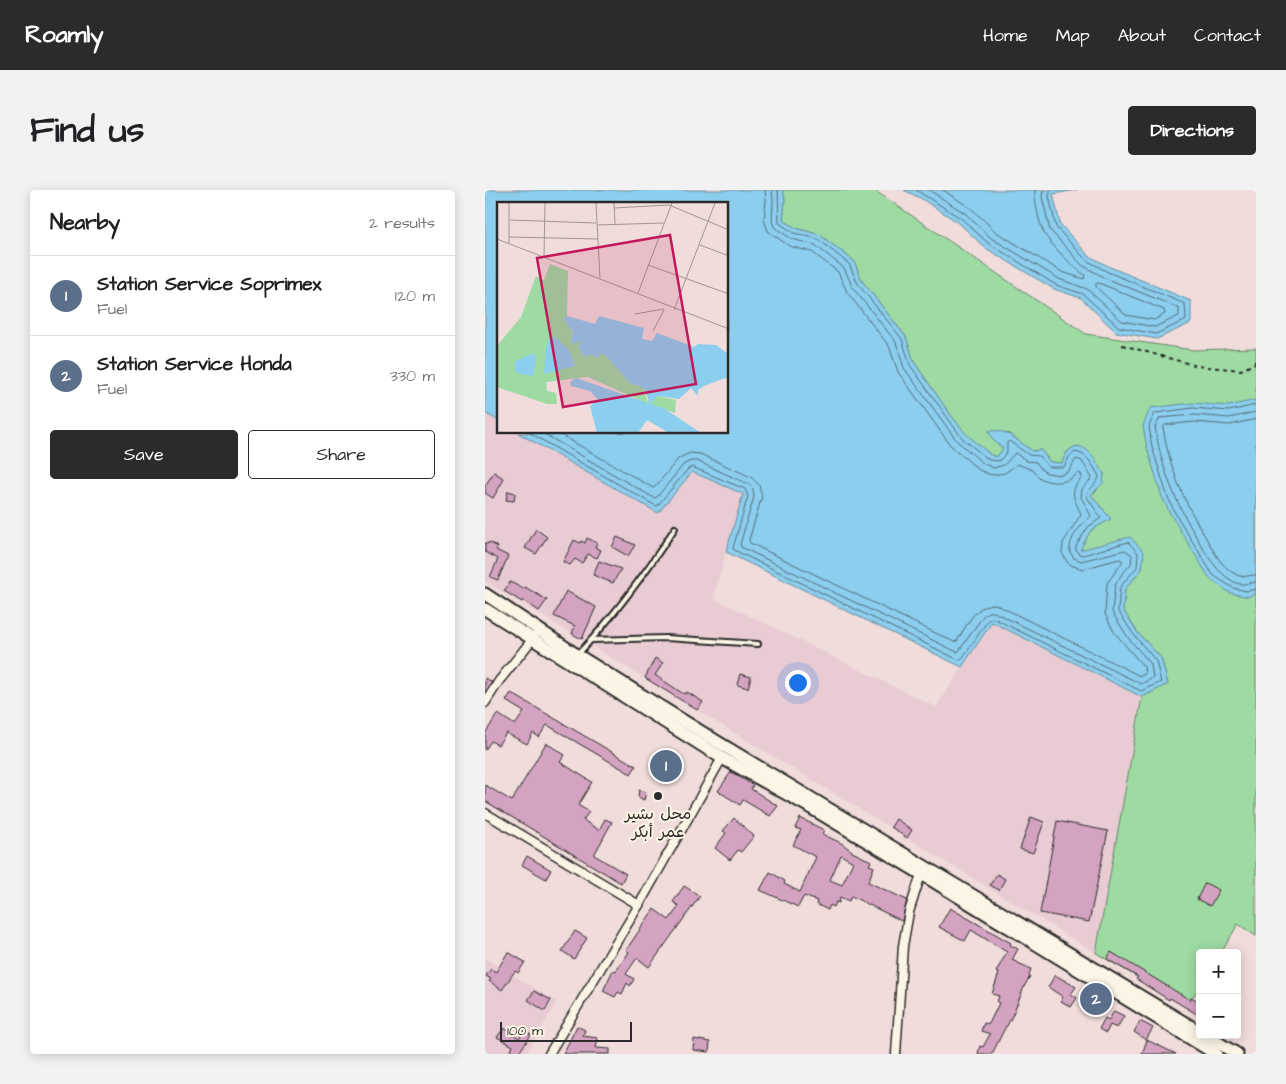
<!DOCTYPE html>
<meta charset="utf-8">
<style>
body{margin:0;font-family:"Architects Daughter","Playpen Sans Arabic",sans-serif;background:#f2f2f2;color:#202124}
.controls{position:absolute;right:15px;bottom:15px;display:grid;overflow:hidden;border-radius:5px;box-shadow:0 2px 12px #0003}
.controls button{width:45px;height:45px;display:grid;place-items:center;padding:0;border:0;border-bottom:1px solid #e0e0e0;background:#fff;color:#202124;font:25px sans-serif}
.scale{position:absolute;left:15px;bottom:12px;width:132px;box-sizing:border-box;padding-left:5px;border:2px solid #2b2b2b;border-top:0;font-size:14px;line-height:18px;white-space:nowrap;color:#2b2b2b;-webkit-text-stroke:4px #fcf5e5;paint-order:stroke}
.you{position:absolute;left:312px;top:492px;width:18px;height:18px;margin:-12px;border:4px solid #fff;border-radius:50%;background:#1a73e8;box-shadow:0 0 0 8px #1a73e833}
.badge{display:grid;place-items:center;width:32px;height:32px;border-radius:50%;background:#2b2b2b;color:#fff;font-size:16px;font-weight:700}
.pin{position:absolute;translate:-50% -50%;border:2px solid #fff;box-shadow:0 1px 5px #0006}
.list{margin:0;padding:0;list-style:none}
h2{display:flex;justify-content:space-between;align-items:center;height:65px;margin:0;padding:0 20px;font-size:21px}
h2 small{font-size:16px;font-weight:400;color:#757577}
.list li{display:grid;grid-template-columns:32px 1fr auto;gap:15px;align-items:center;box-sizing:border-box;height:80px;padding:0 20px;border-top:1px solid #e0e0e0}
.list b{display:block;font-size:19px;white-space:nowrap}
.list p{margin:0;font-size:16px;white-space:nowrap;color:#757577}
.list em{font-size:16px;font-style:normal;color:#757577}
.actions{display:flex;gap:10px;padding:15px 20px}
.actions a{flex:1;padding:11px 0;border:1px solid #2b2b2b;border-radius:5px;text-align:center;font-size:18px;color:#2b2b2b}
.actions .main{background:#2b2b2b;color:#fff}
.map{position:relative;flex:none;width:771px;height:864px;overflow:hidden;border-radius:5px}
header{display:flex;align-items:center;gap:30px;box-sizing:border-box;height:70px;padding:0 25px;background:#2b2b2b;color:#fff}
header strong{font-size:24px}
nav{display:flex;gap:28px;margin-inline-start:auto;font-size:18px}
.intro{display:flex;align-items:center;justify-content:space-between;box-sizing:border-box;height:120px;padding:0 30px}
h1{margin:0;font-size:35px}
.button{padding:12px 22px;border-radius:5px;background:#2b2b2b;color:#fff;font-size:18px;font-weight:700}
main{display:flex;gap:30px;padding:0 30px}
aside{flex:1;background:#fff;border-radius:5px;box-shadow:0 2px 12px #0003}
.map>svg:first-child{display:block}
</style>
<header>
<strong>Roamly</strong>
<nav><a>Home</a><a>Map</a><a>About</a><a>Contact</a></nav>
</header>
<div class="intro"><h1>Find us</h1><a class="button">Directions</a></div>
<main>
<aside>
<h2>Nearby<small>2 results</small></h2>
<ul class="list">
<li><span class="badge" style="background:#5c6f8a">1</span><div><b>Station Service Soprimex</b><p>Fuel</p></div><em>120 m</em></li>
<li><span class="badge" style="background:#5c6f8a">2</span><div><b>Station Service Honda</b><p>Fuel</p></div><em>330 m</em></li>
</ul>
<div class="actions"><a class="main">Save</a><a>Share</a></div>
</aside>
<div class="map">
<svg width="771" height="864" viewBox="0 0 771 864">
<rect width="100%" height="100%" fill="#f0dcda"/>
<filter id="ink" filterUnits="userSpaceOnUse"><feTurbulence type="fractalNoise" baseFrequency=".02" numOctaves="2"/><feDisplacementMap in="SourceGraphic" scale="10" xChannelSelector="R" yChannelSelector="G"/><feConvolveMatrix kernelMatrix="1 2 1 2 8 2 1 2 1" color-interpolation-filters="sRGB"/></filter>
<g filter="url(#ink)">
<g fill="#e8cbd3">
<path d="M0,223L14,231V242L33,243L173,323L207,282L258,304L228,408L451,517L507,432L657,507L611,763L0,391Z"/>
<path d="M0,768L72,812L41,864H0Z"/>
</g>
<path fill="#9ddba3" stroke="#648367" d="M298,0H389L601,144L708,160L771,158V746L753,734L736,763H715V796L702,816L611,763L657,507L683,494L676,468L653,443L638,420L640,399L657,379L611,356L594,361L606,340L625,329L606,305L612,300L619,284L613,275L593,256C583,258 580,264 577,273L565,272L556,260L547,261L523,243L509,251L519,258L512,267L506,265L480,244L465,224L429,172L421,147L377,91L369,71L335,45L311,38L298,30L300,10Z"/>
<g fill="#8cceed" stroke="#658d9f">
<path d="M0,0H298L300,10L298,30L311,38L335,45L369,71L377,91L421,147L429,172L465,224L481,244L506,265L512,267L518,258L509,251L503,241C521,238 533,251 547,261L556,260L565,272L577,273C581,259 593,249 606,264C611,269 615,278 619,284L618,293L606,305L626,329L606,340L595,360L645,347L659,362L657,379L640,399L638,420L653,443L676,468L683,494L657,507L507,432L477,477L241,362L258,304L207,282L173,323L33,243L242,242V14H14V231L0,223Z"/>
<path d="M419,0H591L568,4L575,34L604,66L625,77L706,111V133L672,149L631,142L596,108L569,99L537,80L499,57L474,33L437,9Z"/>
<path d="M771,210V403L763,407L745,403L725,389L686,325L677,307L662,258L658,236L665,218L708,213L743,216Z"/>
</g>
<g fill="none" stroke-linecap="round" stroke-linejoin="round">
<g stroke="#526c79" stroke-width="1">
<path d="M431,0L477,29L503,53L571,95L598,104L634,137L671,144L701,130L700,114L623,82L601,70L571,37L564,6L566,0"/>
<path d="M444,0L481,24L506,48L574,89L602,99L637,131L670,137L694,126V118L620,88L597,75L565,40L557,7L558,0"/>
<path d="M458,0L487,19L511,42L577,82L599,89L600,85C590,79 564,53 559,43C554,33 549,10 550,0"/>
<path d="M614,93L679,120L680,124L669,130L641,125L611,97V94Z"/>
<path d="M771,215L744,221L708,218L670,223L664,236L667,257L682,305L690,323L728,385L748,398L762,401L771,399"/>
<path d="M771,222L744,228L709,225L675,228L670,237C677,280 690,311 712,348C722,365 731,382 749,392C757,396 763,393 771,392"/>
<path d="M771,229L745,235L709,232L680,235L678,238C685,281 699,311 721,348C729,362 737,378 752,385C759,388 764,385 771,385"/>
<path d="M43,242L171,316L173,315L203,279L207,277L260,299L263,306L248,358L249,360L474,470L477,469L503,430L508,428L656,501L676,492L671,471L649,445L633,421L635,397L652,377L653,363L643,352L598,365L594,364L591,360V356L603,337L616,328L602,307C602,298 613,295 614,286C608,276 602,263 590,262L584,267L579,277H564L554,266L544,265L524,251L522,253V262L514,271L504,270L477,248L425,175L417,149L373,94L364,74L333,49L309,43L294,33L293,0"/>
<path d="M56,242L169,308L172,307L199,274L206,271H212L263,294L268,299L269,307L255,354L256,357L472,462L474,461L498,426L503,422H509L656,494L668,488L666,474L644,449L627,422L630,395L637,384L646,374L647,365L640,360L596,371L589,368L585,362C583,348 597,334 606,326L596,307L597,299L607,288L597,271L591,269L584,281L576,285L562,283L557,280L551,272L542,271L530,263L519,275L509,278L499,274L472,251L419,178L411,152L368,98L359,78L330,55L307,49L289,37L287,30L288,10L287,0"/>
<path d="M71,242L168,298L170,297L194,268L205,263L215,264L266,287L274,295L277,306L264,350L265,353L469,452L472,451C481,437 490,414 510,414L655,486L660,484L659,477L629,442L620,424L622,393L637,373V370L634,369L598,379L588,376L582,372L577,363L578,353L596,324C589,308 583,302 597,288L596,284L593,283C584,293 568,295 555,288C552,286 550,281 547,280C542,277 536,276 532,274L520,283L506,285L494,280L466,256L413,182L404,156L362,102L353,82L327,62L304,56L283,41L279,30L281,11L280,0"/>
</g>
</g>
<g fill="#d4a3c2" stroke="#2b2b2b" fill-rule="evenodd">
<path d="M9,282L18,288V291L8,308L0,303V296Z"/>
<path d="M23,301L30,303L29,311L21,310Z"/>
<path d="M51,339L62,347L51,364L40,358Z"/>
<path d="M132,347L150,355L143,366L127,357Z"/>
<path d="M102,348L112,353L110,357L116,360L112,368L103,364L97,373L90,369L85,375L78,372L89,350L95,353L96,351L100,353Z"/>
<path d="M4,352L13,357L11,360L23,366L13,390L5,387L13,369L0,362V353L3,354Z"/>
<path d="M114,371L136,379L128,393L108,385Z"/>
<path d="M25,392L39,399L40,397L62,410L54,421L38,410L37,412L19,401Z"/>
<path d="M81,401L111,417L97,449L87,444L90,436L69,426Z"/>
<path d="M170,468L178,473L170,485L197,503L201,504L202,502L218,512L212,520L160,488Z"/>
<path d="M255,484L266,487L263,498L252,495Z"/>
<path d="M0,488L7,492L0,503Z"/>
<path d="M26,503L151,576L146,584L62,535L54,547L48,543L42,554L21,543L13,555L6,551L0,560V544L11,526L13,524L30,535L39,522L21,511Z"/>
<path d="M61,553L80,565L75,572L107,592L93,615L104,622L98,630L114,640L120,629L127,632L109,665L141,684L136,693L0,611V595L27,611Z"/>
<path d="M178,564L184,568L177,579L171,575Z"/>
<path d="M246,582L268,595L266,599L293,616L285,626L258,610L255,615L233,601Z"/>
<path d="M154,600L161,602L159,610L153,607Z"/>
<path d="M546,627L559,632L548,663L535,659Z"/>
<path d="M249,628L269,646L256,662L253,660L245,670L230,658L241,643L238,641Z"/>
<path d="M315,628L339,640L337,644L356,653L367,661V662L386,671L384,675L389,677L383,692L422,710L417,731L366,706L364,711L355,707L354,713L351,712L349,717L345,715L343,720L331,714L332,711L319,706L313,717L275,700L285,682L300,691L299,694L315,702L331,667L308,655L316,640L310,638ZM356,665L368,672L357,695L345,690Z"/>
<path d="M411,629L427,640L422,648L406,637Z"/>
<path d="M572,631L623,641L604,732L555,723Z"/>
<path d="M42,666L66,680L61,689L37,675Z"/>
<path d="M512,684L520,689L514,700L505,695Z"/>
<path d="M720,693L734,700L725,716L712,709Z"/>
<path d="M199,696L215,706L164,777L152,768L141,784L149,789L145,796L142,793L137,804L133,802L130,807L118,801L128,780L131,781L144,762L141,760L169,719L184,730L194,716L188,712Z"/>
<path d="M465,718L526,753L525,755L533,759L527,770L546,779L544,785L545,786L540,795L527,826L522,836H521L507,864H493L495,856L498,857L505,844L496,841L499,833L504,834L514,813L512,812L514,806L507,804L514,783L511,782L522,762L486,740L480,751L454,737Z"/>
<path d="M90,741L102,748L89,769L77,761Z"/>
<path d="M23,762L40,772L33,783L30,781L17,800L4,791L6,789L1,786L6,779L11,782Z"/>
<path d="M626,762L705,810L706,807L715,812V826L685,808L684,810L651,789L653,787L622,769Z"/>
<path d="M570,785L591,797L586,804L592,808L586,817L576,811L578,807L563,797Z"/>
<path d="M49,801L66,810L60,821L43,810Z"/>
<path d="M629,821L639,826L632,838L625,835L621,843L614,839L620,828L624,830Z"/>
<path d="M655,831L668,838L661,850L649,842Z"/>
<path d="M92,836L100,840L98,846L113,848L111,858L125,859V864H78Z"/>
<path d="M19,838L34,848L39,840L46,845L33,864H24L28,856L12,847Z"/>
<path d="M209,849L225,852L224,862L208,860Z"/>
<path d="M662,850L691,864H657Z"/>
</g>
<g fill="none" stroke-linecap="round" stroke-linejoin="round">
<g stroke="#2b2b2b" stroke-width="8">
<g id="lane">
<path d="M106,450L181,448L273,454"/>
<path d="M94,463C131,424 160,384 190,338"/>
</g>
</g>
<g stroke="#2b2b2b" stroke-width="11">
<g id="street">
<path d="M0,513L14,491L50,446"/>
<path d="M0,623L154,715"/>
<path d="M64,864L154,715L237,568"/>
<path d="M411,864L418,756L424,722L437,681"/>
</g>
</g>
<g stroke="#2b2b2b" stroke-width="15">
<g id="secondary">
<path d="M0,404L92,465L234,553L715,842"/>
<path d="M0,419L237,568L323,616L435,683L731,864"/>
<path d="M720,845L752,864"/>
</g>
</g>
<path stroke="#2b2b2b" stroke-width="2" stroke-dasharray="4 4" stroke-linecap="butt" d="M637,155L712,176L756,180L769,174L771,169"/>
<use href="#lane" stroke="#fcf5e5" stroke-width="4"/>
<use href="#street" stroke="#fcf5e5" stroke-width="8"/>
<use href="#secondary" stroke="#fcf5e5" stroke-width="11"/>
</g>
</g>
<circle fill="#2b2b2b" stroke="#fcf5e5" stroke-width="2" cx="173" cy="606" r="5"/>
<g text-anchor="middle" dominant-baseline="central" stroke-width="4" stroke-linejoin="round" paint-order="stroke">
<g font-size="16" fill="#2b2b2b" stroke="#fcf5e5">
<text x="173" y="624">محل بشير<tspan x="173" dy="18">عمر أبكر</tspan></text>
</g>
</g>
<g transform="translate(12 12)">
<rect width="231" height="231" fill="#f0dcda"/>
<path d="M53,62L71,69L70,114L66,117L76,129L74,136L86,138L81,144L85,147L84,151L87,155L93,152L102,156L103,151L109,154L133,181L147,186L150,199L161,194L179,198L178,211L153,203L91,175L49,180L50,189L59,191L60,202H50L0,185V144L24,115L39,74L47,78Z" fill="#9ddba3"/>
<path d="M70,114L98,122L102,114L147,126L145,137L155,139L160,131L197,145L201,142L219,143L231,152V175L207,184L201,188V194L194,186L182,197L161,194L153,202L147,186L133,181L109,154L103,151V156L93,152L87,155L81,144L85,138L77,142L74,139L76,129L66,117ZM58,135L73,149L78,164L47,172L49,145L53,136ZM36,151L39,156L36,174L19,171L17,160ZM79,176L168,207L204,231H172L150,218L141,231H100L93,204L101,198L93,189L74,184L73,180Z" fill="#8cceed"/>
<path fill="none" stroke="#a19594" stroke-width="1" d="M99,1L103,76M117,1L118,23M117,6L172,3L232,28M13,18L99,21M100,23L167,21M12,35L101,37M0,37L232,127M12,41V1M203,43L232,54M47,55L48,1M151,63L232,92M141,91L175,1M177,108L218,1M138,112L167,107M156,129L167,108"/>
<path fill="#c2185b" fill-opacity="0.15" stroke="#c2185b" stroke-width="2.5" d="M173,33L199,182L66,205L40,56Z"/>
<rect width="231" height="231" fill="none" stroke="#2b2b2b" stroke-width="2.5"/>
</g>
</svg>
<div class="controls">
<button>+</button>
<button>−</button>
</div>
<div class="scale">100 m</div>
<div class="you"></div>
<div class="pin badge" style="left:181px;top:576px;background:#5c6f8a">1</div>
<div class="pin badge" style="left:611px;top:809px;background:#5c6f8a">2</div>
</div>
</main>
